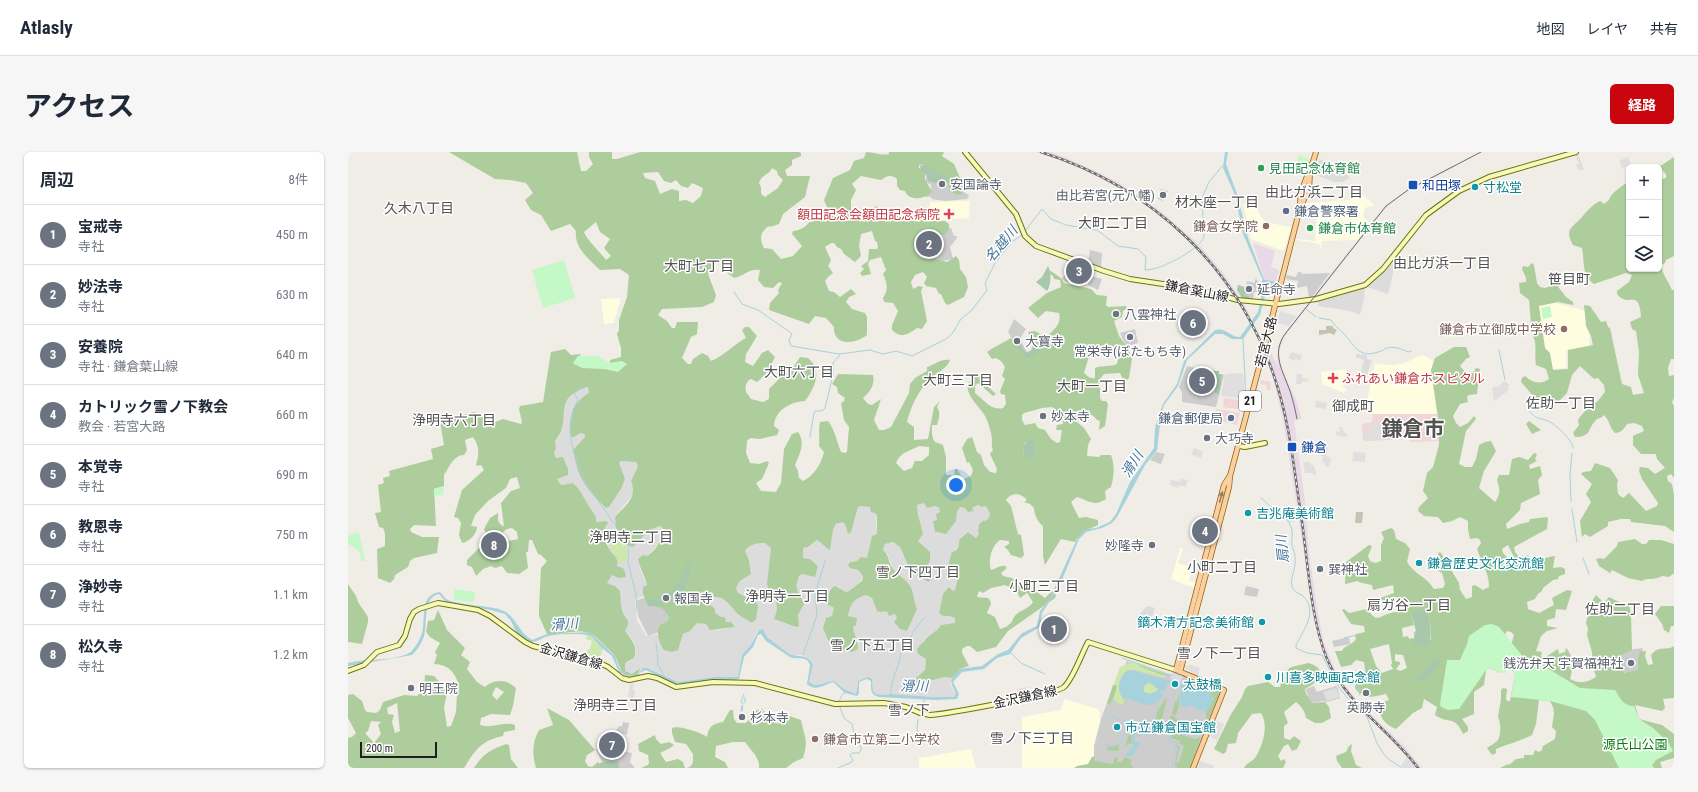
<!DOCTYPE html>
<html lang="ja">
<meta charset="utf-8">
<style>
body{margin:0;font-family:"Roboto Condensed","Noto Sans JP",sans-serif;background:#f6f6f7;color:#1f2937}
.controls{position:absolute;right:12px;top:12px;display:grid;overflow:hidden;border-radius:6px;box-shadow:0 1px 3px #0004}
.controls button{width:36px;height:36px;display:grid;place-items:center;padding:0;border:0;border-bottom:1px solid #e0e1e3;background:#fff;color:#1f2937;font:20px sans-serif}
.scale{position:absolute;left:12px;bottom:10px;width:77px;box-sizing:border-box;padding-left:4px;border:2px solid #1f1f1f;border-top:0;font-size:11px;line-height:14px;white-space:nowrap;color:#1f1f1f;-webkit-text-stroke:3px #fff;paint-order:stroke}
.you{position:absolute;left:608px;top:333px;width:14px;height:14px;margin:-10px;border:3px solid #fff;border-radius:50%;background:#1a73e8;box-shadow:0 0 0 6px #1a73e833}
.badge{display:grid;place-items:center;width:26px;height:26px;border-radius:50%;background:#c9050e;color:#fff;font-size:13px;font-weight:700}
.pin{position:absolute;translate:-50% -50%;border:2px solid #fff;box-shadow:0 1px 4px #0006}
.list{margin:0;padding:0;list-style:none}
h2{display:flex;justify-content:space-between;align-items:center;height:52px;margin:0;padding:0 16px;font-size:17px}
h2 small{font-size:13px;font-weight:400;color:#747a83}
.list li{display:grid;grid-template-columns:26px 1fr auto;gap:12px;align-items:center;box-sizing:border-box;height:60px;padding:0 16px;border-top:1px solid #e0e1e3}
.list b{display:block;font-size:15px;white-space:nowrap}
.list p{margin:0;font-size:13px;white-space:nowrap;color:#747a83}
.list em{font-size:13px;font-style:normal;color:#747a83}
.icon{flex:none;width:22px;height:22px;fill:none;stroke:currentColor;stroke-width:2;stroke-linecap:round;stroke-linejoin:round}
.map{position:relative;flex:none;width:1326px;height:616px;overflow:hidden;border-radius:6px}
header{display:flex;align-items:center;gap:24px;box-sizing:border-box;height:56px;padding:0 20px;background:#fff;border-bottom:1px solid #e0e1e3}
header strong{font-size:19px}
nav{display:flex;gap:22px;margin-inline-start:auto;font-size:14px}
.intro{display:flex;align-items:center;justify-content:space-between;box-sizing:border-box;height:96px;padding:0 24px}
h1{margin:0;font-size:28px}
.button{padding:10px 18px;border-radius:6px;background:#c9050e;color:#fff;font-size:14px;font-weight:700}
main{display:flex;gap:24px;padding:0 24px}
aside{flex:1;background:#fff;border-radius:6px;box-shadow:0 1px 3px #0004}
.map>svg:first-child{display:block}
</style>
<header>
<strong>Atlasly</strong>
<nav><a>地図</a><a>レイヤ</a><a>共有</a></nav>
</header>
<div class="intro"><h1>アクセス</h1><a class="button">経路</a></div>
<main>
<aside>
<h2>周辺<small>8件</small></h2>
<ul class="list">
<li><span class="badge" style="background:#6b7280">1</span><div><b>宝戒寺</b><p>寺社</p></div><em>450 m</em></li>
<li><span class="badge" style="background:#6b7280">2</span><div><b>妙法寺</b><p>寺社</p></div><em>630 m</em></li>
<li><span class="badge" style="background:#6b7280">3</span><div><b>安養院</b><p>寺社 · 鎌倉葉山線</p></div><em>640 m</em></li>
<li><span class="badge" style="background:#6b7280">4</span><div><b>カトリック雪ノ下教会</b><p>教会 · 若宮大路</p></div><em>660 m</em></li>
<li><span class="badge" style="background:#6b7280">5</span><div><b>本覚寺</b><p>寺社</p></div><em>690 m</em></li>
<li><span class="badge" style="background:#6b7280">6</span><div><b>教恩寺</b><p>寺社</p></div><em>750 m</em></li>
<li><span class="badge" style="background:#6b7280">7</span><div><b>浄妙寺</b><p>寺社</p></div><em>1.1 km</em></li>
<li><span class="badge" style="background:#6b7280">8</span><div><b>松久寺</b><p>寺社</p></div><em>1.2 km</em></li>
</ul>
</aside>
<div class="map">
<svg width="1326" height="616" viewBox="0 0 1326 616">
<rect width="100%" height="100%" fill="#f0ece6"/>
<g fill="#dddcdc">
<path d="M971,7L989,13L996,18L1002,26L994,30H987L967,23Z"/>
<path d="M1043,111L1045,113V122L1040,142L1019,135L1018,134L1028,127Z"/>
<path d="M1017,135L1016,147L1012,163L1002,159L970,154L971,148Z"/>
<path d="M1008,202L1019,203V207L1024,208L1019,223L1013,220L1016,208L1008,205Z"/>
<path d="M241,235V241L236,244L221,276L223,284L225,286L232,281L236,282V287L230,293L261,355L273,337L271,311L273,309L288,310L290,314L283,329L286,336L285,342L267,365L271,382L285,395L301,378L312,374L317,378L310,393L299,404L291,415L299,433L296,439V444L287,447L289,469L298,484L311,482L313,495H331L335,482L342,479L349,471L358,472L370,478L387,475L383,470H378L367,461V457L358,449L364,446L370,445L376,448L395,465L405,471L407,467L403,448L390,441L388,436L392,429L403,422L401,408L397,399L404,393L409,391H417L423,396L421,439L428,448L429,458L426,467L448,475L451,474L450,463L455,454V447L449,440V428L451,424L454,422L467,425L470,414L462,407L455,406V396L463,393L469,388L483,389L485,378L490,370H494L497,372L500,381L503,380L510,355L513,354L522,355L529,363L528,368L529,383L524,384L519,407L502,410L505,417L510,418L515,424V427L501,439L498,440L489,435L483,437L480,443L486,456V461L475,476L480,488L488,497L504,500L510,491L506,484L505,475L500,464L502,455L507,446L518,443L524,446L529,459L539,458L547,462L549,466L566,451L564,438L554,426L545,417L540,403L535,398L537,392L545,390L552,395L555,403L572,425L577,426L582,419L579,414L582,409V400L570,389L574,382L569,353L576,351L591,356L592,360L589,368L585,369L587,380L593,382L600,378L608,369L609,360L612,355L626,358L624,356L630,353L638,354L642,362L641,366L637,369L636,368L631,381L627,386L622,381L620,380L606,400L611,425L607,438L595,442L591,461L595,464H601L607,466V471L591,477L578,485L570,502L578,507L577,518L568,526L565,535L596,525L604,526L602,532L608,542L606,545H585L543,542L536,543L528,542L525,539L524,527L517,526L509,531L508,542L496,537L486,529L472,533L464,532L461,530L465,512L455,503H444L440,501L419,485L415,477L411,478L407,483L402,494L394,503L390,525H366L330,530L320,526L305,518L295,516L292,518L291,517L284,522L279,521L277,519V511L284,508L288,503V498L286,490L277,478L279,467L274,460L271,446L273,442L267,434L259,431L269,415V405L261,397L256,387L255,379L258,369L248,370V365L239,350L230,336L225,331L213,333L210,331L209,326L220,323L218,313L217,310L212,306H208L206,301L208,296L207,289L212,284L214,277L216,254L219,247L228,238Z"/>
<path d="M800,454L807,456L802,470L788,466L796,457Z"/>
</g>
<g fill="#f0d6d6">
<path d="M913,228L923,230L922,238H919L918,233L912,232Z"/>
<path d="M876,246L897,249L894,258L875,255Z"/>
<path d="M868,257L892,261L889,273L866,267Z"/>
<path d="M1025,262H1089L1091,289L1062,290L1061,287L1018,289L1015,288L1014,272L1024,270Z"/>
<path d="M681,535L683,542L671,545L669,537Z"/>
</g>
<g fill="#e9d8e6">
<path d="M688,0H702L719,6L768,29L814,60L849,91L846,93L811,62L778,39L726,13Z"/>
<path d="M1106,13L1107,14L1058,40L1059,35L1076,28H1078Z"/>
<path d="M1057,39L1037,57L1007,93L1005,94L1035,57Z"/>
<path d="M905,91L927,99L923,115L931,118L927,132L917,129Z"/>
<path d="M852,94L873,118L893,147L887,146L868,119L849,97Z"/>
<path d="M1003,96H1005L967,145H965Z"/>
<path d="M889,149H894L903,165L900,167Z"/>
<path d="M961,150H963L936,185L931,200L930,195L935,184Z"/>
<path d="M922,199L930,214L929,201L931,202L933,215L948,248L954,267L946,268L958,358L949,355L935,267L924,222L918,209Z"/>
<path d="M949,359L958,362L961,401L969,456L976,491L986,516L1002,540L1013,553L1057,595L1074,616H1069L1048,592L1011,557L1002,546L983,517L974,495L968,469Z"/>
</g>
<g fill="#fefde0">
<path d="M1014,42L1026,53L1025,55L1020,54L1017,57L1015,65L1022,71L1009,88L974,89L973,96H972L971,92L949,88V87L967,89L969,53H959V51L1001,48Z"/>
<path d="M622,49L621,66L582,69V50Z"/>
<path d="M904,50L917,70L943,75L936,99L903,87L895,52Z"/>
<path d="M273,146L266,171L256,172L253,147Z"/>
<path d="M1207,151L1239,159L1242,195L1218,198V216L1204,217L1194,200L1189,153Z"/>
<path d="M1071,204H1078L1085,209L1083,220L1089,262H1025L1023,257L1018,253L1027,212L1044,213L1057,211Z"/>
<path d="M998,217L995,235L998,237L996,241L974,232L973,220Z"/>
<path d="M832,396L835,397L830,411L845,416L841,428L848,431L846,436L823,427Z"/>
<path d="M716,547L750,557L752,561L751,566L753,567L746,594V610L743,612L731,616H674V565L713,558Z"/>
<path d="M623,597L628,616H571V606Z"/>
</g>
<g fill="#cdcdcd">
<path d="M578,11L607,36L621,43L619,47L597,49L584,47L583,45H578V40L583,37V33L578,30V24L572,19V13Z"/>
<path d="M813,37L820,39L815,49L810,47Z"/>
<path d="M603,76L606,84H609V86L602,95L605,107L595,109L561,103L556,89Z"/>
<path d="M742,98L754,101L753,116L740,111Z"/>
<path d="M725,109L744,116L740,129L737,131L730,129L718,130L714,127Z"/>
<path d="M950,120H953L954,122L982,121L964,145L961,146L959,134L949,136L950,129L938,127L939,123L948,125Z"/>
<path d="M743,124L754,127L750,138L740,133Z"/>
<path d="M908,126L912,133V140H906L905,148L894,147L889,138L890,133L898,135L899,129L906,131Z"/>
<path d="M841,158L847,160L850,167L851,185L844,186L841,183L838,163L840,162Z"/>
<path d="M666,167L678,177L672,187L679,200L683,198L687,187L686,206L672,200L660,180Z"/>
<path d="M787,177L790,191L780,194L777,192L772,181Z"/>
<path d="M839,214L876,223L868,255L834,250V240L831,235Z"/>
<path d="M808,300L817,302L813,312L802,308Z"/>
<path d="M898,434L911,437L909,445L896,443Z"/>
<path d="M319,440L330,473L300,484L290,464L289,448Z"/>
<path d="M1001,485L1002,492L986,495L984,489Z"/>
<path d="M1294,496L1295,499L1290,509L1293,513L1290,521H1277L1274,517L1273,501L1281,498Z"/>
<path d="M779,509L823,523L825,519L871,539L872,542L844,616H743L746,609V594L753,567L772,516L776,515Z"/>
<path d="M966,534L969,540L988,534L990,537L992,546L979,550L976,549L964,551L960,546L958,537Z"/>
<path d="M275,570L281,571L279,583L275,582L271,599L284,601L282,610L287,616H249L254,610L248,597L262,589L271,574H274Z"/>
</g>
<g fill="#c4c3b1">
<path d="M978,174H985V176L989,178L986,183L982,181L971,183V178H978Z"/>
<path d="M1008,360H1015L1014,371H1007Z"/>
</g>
<g fill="#cde8ad">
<path d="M268,378C276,388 283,396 278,410H269L267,404L257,384Z"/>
<path d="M239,483L243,484L255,497L251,507L243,506L244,504L239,501L240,497H242L244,489L238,487Z"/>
<path d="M784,510L818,522L816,526L787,518H779C771,524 767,539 776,547L775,553L769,551V549L761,546L772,515Z"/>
<path d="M801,530L810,537L809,539L802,542L796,540V534Z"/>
</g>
<g fill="#adce9c" fill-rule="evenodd">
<path d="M101,0H229L233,19H238L245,12L241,5V0H264V7H269L292,0H451L453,1V4L444,8V13L437,18L439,24H462L457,45L435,62L431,72L422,75L421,74C412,80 411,87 416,96L424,97L433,107L445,104L454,94L444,82L445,79C458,78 459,70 470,64L474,67L481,60L476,48L485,26L502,18L506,9L516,6L518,0C526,0 533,4 541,2V0H595L596,1L594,4L606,12L613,28L618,32L614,42L610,43L601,39L600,32L593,30L575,12L571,13V16L577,20V27L584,40C577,47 561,50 557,39L552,38L549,34V27C543,22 539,24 533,28L513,24L504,32L508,38L503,48V59L509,66L516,64L518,57H524L528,54L544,62H550L551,67L555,69L564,66L579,69H597L601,72V76L598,82L592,84L593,88L579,92L580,99L586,98L589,102L588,107L599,110L608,104L611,108L612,117L618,125L620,135L616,145L600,153L597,151L593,142H591L588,136L578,134L576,131L579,125L575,120L567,123L563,130L565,137L571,134L575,135L573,139L579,169L574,177L569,176C561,182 553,187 544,178V173L550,159L545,151L536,150L535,146C541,137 539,131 535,122L538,118L533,105L522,108L520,112L523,122L514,124L512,121L516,117L513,114L520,109L521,97H529L530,95L529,90L527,89L524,79L513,82L511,94L513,104L507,110L496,102L493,97L489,95L486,91H483L477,95L483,108L480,114L485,121L480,125L477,129L481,139L486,140L492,145L503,137L508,142L501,145L498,150L504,157L517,161L519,165V183C508,192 485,195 486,175L478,166L467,164L461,172L421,158L422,151L431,141L430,138L434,131L431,130L425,136L416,135L410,128L412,118C401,116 396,124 386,126L378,120L374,108L364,111V116L360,122L368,143L366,150L354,155L314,157L310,163L319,169L324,176H327L329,170H350L349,182L343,185L334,206L340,212H343L345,207L354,201L360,204L363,209C376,204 385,193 398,186L394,178L397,175H401L409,184L398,202L397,210L405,214L414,201L420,198L427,205C421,217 420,221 409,230L403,227C398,229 397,235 398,240L403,247L415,250L421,247V237L437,221L445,216L452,205L460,206C475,219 467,235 457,249C442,250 427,258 426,274L431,278L429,283L412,287L402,286L399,289L398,301L402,311L411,312L419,309L421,311L414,327L408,331L413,339L428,340L433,331L436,297L444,282L450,280C458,290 451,304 447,313L450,319L451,326L455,329C465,325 474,311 476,300L471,294C472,286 470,278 472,270L480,269C487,278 489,290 493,300L497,301L499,300L501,275L496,268L493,251L496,249L497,246L490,241L489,235L484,232L490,222L525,223C527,232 523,239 515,246L520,252L524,253L533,247L526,268L531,278H536L543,275L561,241L562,232L567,226L579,219V215C586,213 593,206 602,208C598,218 589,220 582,227C570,239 563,254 559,270L566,275V288L580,287L586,255L592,249L589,255C593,261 591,266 589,273H584C584,279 583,285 587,290L595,293L598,305V323H606L607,317H609L615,327L623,324L625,318L621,310L619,311L614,296L619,287L624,285L629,300L633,303L636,313L642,320L648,321L649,317L642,302L645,298C643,294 644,293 644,289C644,282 641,274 639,268C635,256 611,240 623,228C627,224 630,222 636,223L633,228L648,242L645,244L630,231L627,234V241C636,248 643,259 655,256L658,252L657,243L653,242L652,239L657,227L654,224L657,215L653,209L648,206L644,207L639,200C647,194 655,191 663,186L679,204L688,193L680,180L687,179L698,185C705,178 714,173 711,161L698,159L690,166L680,156L699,141L713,135L712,128L706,127L705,124L700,120L703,119L713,126L716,131L743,137L749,143L759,144L758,153L760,155L778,154L779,156L775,159L774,165L766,169L771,184L780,196L784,206L781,226L776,230L772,221L756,222L752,227V246L754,249H758L760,252L757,274L751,278L752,269L749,268C745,262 739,261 731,260L728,264L729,270L736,276L743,287L740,293L739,304L751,305L753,303H763C767,314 766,324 763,335L757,339L758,347C746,355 742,349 729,345L723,350L731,366L738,365L750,368V373C739,378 733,380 727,390L713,387L697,413L695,404V374C690,371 686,362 686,356L682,352L676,350L679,348C673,341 664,340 658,348L663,354L670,382L673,383L676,403L673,406L663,403L660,398L656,395L661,392V389L652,388C643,394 640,409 643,418C648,417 652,413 657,414L659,416L653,421L655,424L664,426L670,434L683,436L697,446L704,439L708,443L707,446L660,479L648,495L629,500L622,494H619L614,497V501L621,514L612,517L604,526L596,525L575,531L566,536L568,526L577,518L578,507L570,502L569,497L572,493L576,490C579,482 589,481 593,473L607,471V466L601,464H595L591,461L595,442L601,435L605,439L607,438L610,426L601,424L598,420L604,400C609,400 612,393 611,388L620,380L628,386L631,381L630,379L631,372L636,368L637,369L641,366L642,362L638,354L634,355L630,353L624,356L626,359L620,360L617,356L612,355L609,360L608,369L598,382L587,380L585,369L589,368L588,362L592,360L591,356L587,354L579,356L576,351L569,353L570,362L575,382L570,389L582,400V409L579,414L582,419L584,427L580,430L569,422H564L552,395L545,390L537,392L535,398C542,404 540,411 545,417C550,423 561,429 564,438C566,444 566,450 569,457L559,479L552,477L546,470L549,466L547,462L541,464L539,459L533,460L529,459L524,446L518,443C505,447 503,451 500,464L509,466L508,473L505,475C506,483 510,489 510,497L504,500L488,497L480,488L475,476L478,466L484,464L486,456L479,452C480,444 480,438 487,434L498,440L501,439L515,428V424L510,418L502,416L500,413L502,410L509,409L513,405L519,406L524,384L529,382V363L527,361L523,360L522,355L513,354L510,355L503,380L500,382L497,372L494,370L488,372L485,378L482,398C476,395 474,390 469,388L460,395L455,396V406L462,407L470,414L467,425L454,422L451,424C445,439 452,439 456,452L450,463L451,474L448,475L426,467L429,458L428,448L421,439L419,432L423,396L417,391C409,391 402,392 397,399L401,408L403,422L392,429L388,436L390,441L408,450L410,454L408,467L404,471C399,467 394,466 390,462C380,452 373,438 358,449L367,457V461L373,465H377L378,470H383L387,475L362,478L358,472L349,471L342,479L335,482L330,498L324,500L316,498C312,494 308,481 311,475C312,472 317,471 320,469L321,465C315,452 310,457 299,452L295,442V435L299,433C297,424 292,417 290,407L295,403L299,404C308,399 314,387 317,378L312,374L301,378L285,395L278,393L268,376L267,365C278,353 290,345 283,329L290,314L288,310L273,309L271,311L277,327L273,337L261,355L258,356C238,337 230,326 225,298L237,285L236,282L232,281L225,286L222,283C220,267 225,249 241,241L240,235C201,246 226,269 207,289L208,296L206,301L208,306L215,305L220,317V323L209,327L213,333L225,331L230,336L248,365V370L258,369L260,371L255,379C256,385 257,390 260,395C264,402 271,405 269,414L275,416L277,420L278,425L271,426L264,423L259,431L267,434L272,439C273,446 272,454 275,461C276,464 279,466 280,469C281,472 279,476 277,478C282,487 291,494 286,506L277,511V519L284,522L291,517L292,518L289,523C271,527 273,514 267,504C265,501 253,490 249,486C237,473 214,484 199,482L191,464V456L193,416L199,409L193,403L190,402L184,388H181L180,400H178L180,416L171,422L159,421L154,414L147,416L143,414L135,417L128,424L124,415L119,413V408L136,391L139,383L136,377L142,366L150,361V369L153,373L156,374L153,351L163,339L172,336L169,325L162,327L158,336L140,349L127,363L123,374L129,375C129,382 121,390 114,391L111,383L113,371L110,366L106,365L114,338L136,318L133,313L129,314L128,313C131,303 132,294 125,285L117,288L119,298L116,303C104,304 102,315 96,323V334L86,337L88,374L66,373L62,377L63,380L74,385H91L89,401L66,406L62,409L60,415L47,423L46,427L42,431L30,426L29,397L37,394V381L35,376L31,375L27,361L33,360L30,333L36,331L35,326L42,324L41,319L85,307L83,297L96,293L92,270L126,260L147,270L155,267L173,272L174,270L171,257L172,254L195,250L203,200L217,197L223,203L233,202L226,212L233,215L262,214V208L273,205V196L269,182L271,178V168L279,145L281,123L272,117L252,118C241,107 226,96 228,79L222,72L203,79L193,63L183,58L177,48L185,41L178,31L162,28L147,27ZM424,16L429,19L430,23L435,28L430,36L417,45L413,42V35L411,31C413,23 421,23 424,16ZM310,20L316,29L323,31L328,28L333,34L340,36L344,31L355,36L353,44L345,51L338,48L331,49V39L324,37L312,42L307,29L297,26L295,21ZM248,70L252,80L262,87L256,96L263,104L258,108C252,100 239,88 236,80ZM747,193L754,196L764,194C768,200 771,204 769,212C762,215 755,213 747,216V226C741,227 740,224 736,221L742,201ZM704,255L709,260H714L715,272L709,273L708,278H714L712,290L709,291L703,287L697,278L690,276L687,271L677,273L674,268V263L676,261L694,256ZM686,288L676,305L675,292ZM571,294L581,295V303L574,309H567L564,316L556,319L548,311C552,300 562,299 571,294ZM164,376L169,380L170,387L161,389L151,386L152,382L159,377ZM657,433L668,438L672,446L679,441L685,450C680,459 666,458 664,470L658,475L652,477L647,465L639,461C641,454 646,452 640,446L629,445L631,439L635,441L643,436Z"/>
<path d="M1326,5V104L1318,108L1317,111L1313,113C1314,122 1321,130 1324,138H1326V207H1323L1320,216L1321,224L1326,223V246L1324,250L1326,254V326L1323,322L1319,324L1320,329L1324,332L1326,343V380L1317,374L1283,370L1282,367H1273L1260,370V374L1242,385L1237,382L1234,385L1232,369L1243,350L1238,342L1244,332L1233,322L1235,320L1243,319L1247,311L1262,316L1270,328L1269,333L1270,342L1275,346L1281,341L1298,359L1309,354L1310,351L1294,327L1291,319L1292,315L1300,316L1307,322L1317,316L1309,307L1308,302H1293L1285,293V284L1296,279L1294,274L1286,271L1279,272C1276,277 1273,281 1267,281C1261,275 1262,269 1256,263C1254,266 1250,266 1248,268C1239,277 1244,285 1227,285L1225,281L1231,273L1230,269L1231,266L1244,251L1249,250L1257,240L1256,233L1250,226L1246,227L1232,214L1224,223L1219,241L1204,256C1190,254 1182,239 1173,230L1174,226L1177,224C1184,231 1193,233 1201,227L1198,217L1188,213C1186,204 1190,190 1184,183L1181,148L1172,141L1171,131L1178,130V126L1174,117L1175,114L1180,115L1184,111L1186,113L1189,131L1192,135L1197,136L1208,132L1218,145L1225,150V153L1210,150L1191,154L1197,196L1202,201L1205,218L1220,217V198L1245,193L1243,184L1238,174L1236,153L1242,154L1253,170L1258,169L1260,175L1262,176L1274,232L1283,235L1285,243L1296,241L1290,223L1291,200L1288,179L1284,177L1282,170L1293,165C1291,135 1281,157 1269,142V139L1281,130L1284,123L1278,121L1246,132C1233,123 1237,110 1234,96L1225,93C1216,77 1224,76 1234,65C1240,58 1244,53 1252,49L1256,52L1261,48C1263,40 1275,34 1281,29V117H1311V66L1313,65V45L1311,44V28L1318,26V22L1314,18L1311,19V15H1308L1314,13Z"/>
<path d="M1106,195H1118L1122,205L1118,207L1112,214L1118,221H1125L1128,216L1132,217L1129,242L1121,243L1119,245L1120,250L1112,252L1105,264L1108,271L1112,275L1120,271L1126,264L1128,267L1118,279L1111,312L1117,315H1124L1128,307L1131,293L1137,290L1143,289L1148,299L1136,319L1131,336L1147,350C1153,342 1152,337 1149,328L1151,323H1161L1164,307L1171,305L1180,308L1186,301L1189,302L1187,307L1189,309L1181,313L1182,317L1192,314L1194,323L1190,328L1192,342L1173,351L1172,358L1158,372L1159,377L1172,372L1181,370L1182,367L1199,365L1200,367L1199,377L1166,395L1167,400L1172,406L1179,403L1181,404L1179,406L1181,414L1184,415C1190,408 1198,405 1207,404L1205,416L1213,415L1217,417V422L1211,424L1210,427L1205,428L1195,436L1194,439L1190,442L1187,447L1179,450L1180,457L1191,461L1206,453L1204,446L1219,438L1224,439L1218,458L1208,457L1207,466L1199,468V474L1210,476L1199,479L1193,484L1188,499L1194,500L1193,504L1196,506L1210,497L1211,502L1217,500L1218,496C1226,504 1225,517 1222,527C1232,532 1238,531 1248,525L1244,511V500L1239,483L1240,477L1238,471L1243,451L1248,443L1256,451L1261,445L1271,450L1274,453H1281L1283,462L1284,498L1273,503L1276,521L1290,518V506L1292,500L1298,499L1297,504L1300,513L1305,512L1303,503C1312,492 1317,500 1326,494V546L1315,547L1317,556L1314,559L1287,553L1291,567L1314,573L1326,582V606L1312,610L1314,616H1152L1160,612L1161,613L1168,607L1176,606V603H1185L1187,598L1191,600L1194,598L1195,594L1207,587L1208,579L1204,575L1206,562L1205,555L1202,549L1191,548L1188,572L1184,583C1172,589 1160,592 1148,597V601L1144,603L1139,596C1142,594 1147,591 1150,588C1153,582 1153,571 1150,565L1153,547V538L1155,536L1159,537L1158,546L1159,549H1162L1167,522L1162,515L1158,517V521H1152L1142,516L1138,518L1136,533L1126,540V562L1114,567L1120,575V579L1115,582C1106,562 1101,573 1087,563L1089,555L1076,547L1074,556L1065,561L1048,577C1035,572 1032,564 1029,552L1041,548L1038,542C1025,545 1015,548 1007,536L1008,530L1007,527L1018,524L1016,510L1008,508L1003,513L993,515L987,499H994C996,493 1005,493 1008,487L1007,484L1008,482L1017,480L1016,474L1003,472L994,458L996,457L1001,461L1019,457C1030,472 1030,464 1043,461C1048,460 1053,459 1057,455V450L1053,446L1047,445L1034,449L1032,448V446L1046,441L1045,433L1025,438L1024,433L1014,431L1009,429L997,432L998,410L1021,393L1024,394L1020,404L1022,409L1027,411L1033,409V393L1036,386L1033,380L1043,376L1046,378L1048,387L1057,391L1062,397L1059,410C1066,422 1079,425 1086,437L1095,436L1097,432L1094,421L1085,415L1091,400L1093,401L1111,431L1112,438L1118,447L1124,445V434L1127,433L1135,438L1141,435C1141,420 1133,410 1129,397L1133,391L1132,388L1129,386L1122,387L1120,378V369L1112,365L1104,369L1095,371L1090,365L1076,364L1070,359L1071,355L1080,346L1075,339L1079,321L1085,315L1091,293V272L1083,218L1087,206ZM1160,393L1169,411L1161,413L1160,406L1155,401L1154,397ZM1063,461L1082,471L1083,488H1066L1068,479L1066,480V486L1061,487L1060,484L1055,485L1054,476L1066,473ZM1159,479L1163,480L1166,483L1163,493L1157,482ZM1041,492L1044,511L1043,513L1045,517L1034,521L1028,514L1022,497ZM1047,502L1055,503L1059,516L1052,519L1048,517L1052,512V510L1047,509Z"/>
<path d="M1181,269L1193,278L1184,282L1178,272Z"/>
<path d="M1287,387L1294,392H1298L1301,388H1313L1326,392V421L1321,425L1314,424C1306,429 1300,425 1294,429L1280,426L1264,418L1262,421L1251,414L1248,407L1252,406L1256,407L1269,394L1270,390Z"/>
<path d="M0,432L8,444L10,450L20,465V470L14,492L0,490Z"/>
<path d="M1313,454H1326V474H1323L1321,481L1316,478L1314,472L1307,462Z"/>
<path d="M90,458L99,478L117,496L113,503L122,510L119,517L129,530L137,535C146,527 159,527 168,536L165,554L162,563L143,562L133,566L132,573C144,577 156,569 167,573V578L156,580L155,584C134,588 127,598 116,616H0V586L4,585L8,581L0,566V543L5,542L14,549L17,558L19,560L28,561L32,558L35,550L56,543L69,544L76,537L77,523L86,524L97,536L99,542L96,555L99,575L103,574L108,560L109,540L111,533C106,519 101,513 86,512L89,503L87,500L92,491L82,485L78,480L80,469L86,468ZM148,535L156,540L149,548L144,543ZM49,551L52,579L47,581L44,570L46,563L40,562L39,556ZM23,569L33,570L30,573L33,582L26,591L17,581L20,579Z"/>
<path d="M960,511C968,513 972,516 974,524L972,528L957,537L958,542L964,551L977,550L981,555L983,566L974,571H967L958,566C957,559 953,554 948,550L936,560L940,571L936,574V586L942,588L946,584L953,589L949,597L944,599L940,592L936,594L930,604L933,609L936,607L938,610L935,616H896C898,611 904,610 907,606C915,594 921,573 913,561L904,562L890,581L888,591L880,592L878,600L875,602L866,597L882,564L894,545L897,537L900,534L920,530L927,535H932C940,512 938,517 960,511Z"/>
<path d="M791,513L822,524L814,523L791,514Z"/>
<path d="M849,532L871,539V543L860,568L858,567V560L866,547L861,539L849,534Z"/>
<path d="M765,533L769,534C767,541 766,548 761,552H759Z"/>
<path d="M832,541L831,553L828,563L824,562L827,549H829Z"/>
<path d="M817,547H819L813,570L808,569C807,560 813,555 817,547Z"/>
<path d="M199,556L221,568L247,598L239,603L237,609L240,614L244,615L250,610L252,612L251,616H188C184,601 184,591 191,578L205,573Z"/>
<path d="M414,557L425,569L430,572L433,570L436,562L453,568C456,585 461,587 455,606L446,610L438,616H411C412,605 403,599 397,590H385L368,594L367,605L377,610L380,616H339C346,614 345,608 345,602L338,592L327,590L324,581V576C330,573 354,581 359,585C361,574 364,572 375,570L382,558H385L386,567L389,571H398L402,566L403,560Z"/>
<path d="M823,563L827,565L828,567L848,573L851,570L855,571L856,569L860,570L854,583L835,578V574L828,573L827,575L820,573Z"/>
<path d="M783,575L786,576L783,586L784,592L781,591L777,595Z"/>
<path d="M825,580L847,587L853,585L842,616H830L827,613L830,594H832L828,610L831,611L836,594L831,591L832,589L823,586Z"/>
<path d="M307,583L308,587L313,592L321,590L326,593L322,596L312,601L318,610L330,607L335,610L337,616H293L300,613L301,611L300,603L291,599L290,592Z"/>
<path d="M158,592L161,593L163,607L170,616H126C135,602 142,598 158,592Z"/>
<path d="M771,592L770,599L759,598L760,594L766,595Z"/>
<path d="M1004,592L1003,599L1008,613L1014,616H994L989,609L988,604L998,600L1001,594Z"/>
<path d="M747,604L746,608L748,609L765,612L767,605H770L769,610H774L777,605L783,608V613L786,616H726L729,614L740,612L744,605Z"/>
</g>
<g fill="#a7c8ab">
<path d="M577,13L605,28L600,30L590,28L588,31L580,29L579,23L573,19V14Z"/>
<path d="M700,114C704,121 703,133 699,139L688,130L694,125Z"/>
<path d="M890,133L898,136L897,143L901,144V147L895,146L889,138Z"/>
<path d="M839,171L842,180L850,178V184L844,185L841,183Z"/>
<path d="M670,187L676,198L679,201L684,198L687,189L692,198L685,204L679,206L672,199L667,189Z"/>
<path d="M852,218L871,219V222H874L871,242L867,241V229L854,228V226H845V222H851Z"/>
<path d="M686,288L687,305L681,307L676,305L675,292H677L680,289Z"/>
<path d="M341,411L343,414L340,420L342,421L334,444L333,445C328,442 319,444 315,449V454H300L299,448L305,447L308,448L314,442L327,437L337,418L338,412Z"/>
<path d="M1076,457C1083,467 1083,481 1082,493L1078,495L1065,492L1068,479L1063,461Z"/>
<path d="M1090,506L1092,511C1086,519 1076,529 1066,531L1067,528Z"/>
<path d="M259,609H270L271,616H251L252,611Z"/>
</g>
<g fill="#c4f8c6">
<path d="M951,3L961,8L960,15L949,11Z"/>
<path d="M216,108L227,146L195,156L184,118Z"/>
<path d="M1202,154L1204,165L1195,167L1193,156Z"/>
<path d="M230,204H251L261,211L274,209L279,212L270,220L256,217L234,216L225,211Z"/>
<path d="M96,334L95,343L86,344V337Z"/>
<path d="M11,380L17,409H13L12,400L0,391V384Z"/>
<path d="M106,437L127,440L126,450L106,448Z"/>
<path d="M1144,472L1151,475L1176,506L1194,513L1232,536L1267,538C1273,547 1275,554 1286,554L1291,567L1305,576L1320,590L1325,599L1308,608L1304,613L1306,616H1271L1247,568L1238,559L1202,549L1163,545L1167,522L1162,515L1158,517V521H1152L1142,516L1138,518L1111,557L1100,558L1093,555L1092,552L1099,508H1112L1119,492L1121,484L1137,473Z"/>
</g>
<g fill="#dfdfdf">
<path d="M1230,2L1236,17L1231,19L1228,13L1231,12L1227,3Z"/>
<path d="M1280,5L1283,13L1274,16L1271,9Z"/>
<path d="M932,159L948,164L941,174L929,171Z"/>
<path d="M943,200L954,203L952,209L948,206L946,209L941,206Z"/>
<path d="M895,221L897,247L873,244L877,222Z"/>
<path d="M949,222H954V226L960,227L959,230L954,229L953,232H948Z"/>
<path d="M1156,229L1161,238L1146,249L1144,236L1151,234Z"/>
<path d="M968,249L979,251L978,257L967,255Z"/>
<path d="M1042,272L1043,287L1018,289L1016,287L1015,282L1022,281L1021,273Z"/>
<path d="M991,275H994L995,278L999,283V285L988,283V279L992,280Z"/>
<path d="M969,293L980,295L978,304L983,306L981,315L977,314V311L974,310L975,304L968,302Z"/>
<path d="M846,296L855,300L853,306L843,302Z"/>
<path d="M1006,300L1017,301V310L1004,309Z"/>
<path d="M955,310H960L966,314L969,324L963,321H957Z"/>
<path d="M833,327L840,328L838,335L831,333L830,336L822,333L823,328L832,330Z"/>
<path d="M938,355L946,357L948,369L940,370L936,363Z"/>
<path d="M841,512L852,516L849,525L841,522L842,519L836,516L837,513L840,515Z"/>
<path d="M286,531L285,538L287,539L286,546L280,545L282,532Z"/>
<path d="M988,536L992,545L979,549L975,540Z"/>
<path d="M867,568L876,572L873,579L864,574Z"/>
<path d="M863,575L873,580L869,588L860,584Z"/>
<path d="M1059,605L1068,616H1056L1053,614Z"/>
<path d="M850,608L866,614L865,616H847Z"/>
</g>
<path fill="#dadbe5" d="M825,520L835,524L833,530L822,527Z"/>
<g fill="#a7d2dc" fill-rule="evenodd">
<path d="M877,0H880L878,12L889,42L900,86L916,127L920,133L912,163L895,187H884L875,182H867L839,208L830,234L816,253L813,263L809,298L797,313L769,365L764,371L754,376L738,380L731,387L711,435L694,461L692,475L673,486L662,502L649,506L636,517L614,520L605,530L611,542L609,547L588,548L531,545C522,542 523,538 523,529L519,527L511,530V541L509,544L497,541L485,530C476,533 467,540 459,532L462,513L460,509C454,504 448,508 442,505L418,489L413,482L410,483L405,495L396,505L391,527L388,528H367L326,532L298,518L291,521L292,524L281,525L271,520L264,504L254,496L243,484C234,481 210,482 201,484C195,485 190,490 183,490L169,482L163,469L157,462L143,458L99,451L91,442C74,445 80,471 76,484C74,491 69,498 64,503L0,514V511C20,506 45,510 63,500C68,494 72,488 74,481C78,465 71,443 92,440C94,442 96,445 98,447C107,453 140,453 153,458C167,462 170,480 184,488L199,482L242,480L267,504L272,518L281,524L289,523L295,516H299L330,530L366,525H390L394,503L402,494L411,478L415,477L419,485L440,501C450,507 457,500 465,512L461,530C470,537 477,529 486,529L496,537L508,542L510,529L520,525L524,527L525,539L528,542L536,543L543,542L585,545H606L608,542C602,528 600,529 612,517L634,514L650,502L660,498L674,481L689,474L692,459L702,446L731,383L739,377L748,376L762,370L768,362L782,330L806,296L807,276L811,262L815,252L829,232L836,209L867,178C878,175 882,185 892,185L910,160L916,131L895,82L887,43L875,16Z"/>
<path d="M782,518L859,539C869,545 864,552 858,559H851V557L841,553L840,556L832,553L833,535L820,532L816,539H812V540L815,543C803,564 787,545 776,547C768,539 771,522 782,518ZM801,530L810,537L809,539L802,542L796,540V534Z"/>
<path d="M787,581L794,584L787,583V590H793L785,603L780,605L778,603L782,597L786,595L783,588L784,583Z"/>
</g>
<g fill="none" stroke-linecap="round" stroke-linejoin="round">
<g stroke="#a7d2dc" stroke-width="1">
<path d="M677,79L694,57L703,67L718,73L749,78L770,94L790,97L798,105L797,118C811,119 851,98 856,85L854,46L861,30L875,13"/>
<path d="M386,140L394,152L410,158L443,181L444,182L441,188L443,194L491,202L522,198L535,202L548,199L564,204L598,187L604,182L613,167L624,158L639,138L637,131L647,111L664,90L674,83"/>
<path d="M958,157L968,165"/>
<path d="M971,166L983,168C988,176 990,175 995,181C1006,192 1010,207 1030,200C1033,200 1036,197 1039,196C1046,194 1054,197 1060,200L1063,199"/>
<path d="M895,187L898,248"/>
<path d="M1151,198L1157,228"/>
<path d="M1158,231L1160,234"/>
<path d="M234,235L226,242L230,247L225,258L223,270V287L225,298L237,330L281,393L280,410L288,443L289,459"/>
<path d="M1181,259C1190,269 1191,265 1200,269C1207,272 1225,288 1225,296"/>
<path d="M462,285L466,261L467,259H474L477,256L485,223V211L492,203"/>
<path d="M913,346C916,348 919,352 922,354C932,361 941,366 944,378C945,383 943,389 944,393C946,401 948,402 947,411C947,419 942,426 944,434C945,440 951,441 955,444C971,459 955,479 948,493V496L959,501L974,503L990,534L1001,548L1019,565L1029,591L1035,601L1040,607L1054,616"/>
<path d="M1223,350L1222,323L1224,301"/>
<path d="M1224,357L1229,390"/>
<path d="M1235,406L1241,422"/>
<path d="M316,463L319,461"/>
<path d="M996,486L1009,483"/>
<path d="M308,491L310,508L309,511L316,524"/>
<path d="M663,501L673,511L697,522"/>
<path d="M455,503L468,466L469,462L467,443L477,409"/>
<path d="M774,506L823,523"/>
<path d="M846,530L867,537"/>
<path d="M1002,533L1009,531L1012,543"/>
<path d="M870,538L871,539L872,543"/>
<path d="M543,542C542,527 552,515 553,500L556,498L567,477L576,466"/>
<path d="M817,545L820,546"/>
<path d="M576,547V560"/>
<path d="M828,549H831"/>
<path d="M491,550L494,543L498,540"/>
<path d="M395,551L393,550L396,542"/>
<path d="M396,551L398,548L396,547L397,545"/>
<path d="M393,559L394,553"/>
<path d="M394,559L395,554"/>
<path d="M570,567L569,576L571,588"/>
<path d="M861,568L870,546"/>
<path d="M779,574L783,576L786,581"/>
<path d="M824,578L821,588L829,591L824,612L828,615"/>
<path d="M855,584L860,570"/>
<path d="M758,593L766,595L774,589L780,570L760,564"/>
<path d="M849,600L854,586"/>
<path d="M490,616L504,610L505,608L502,603L504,601H511L513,598V594L508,590L504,572L496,566L491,553"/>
</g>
<path stroke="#a7d2dc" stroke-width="4.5" d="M916,130L927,132"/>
<g stroke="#6e7508" stroke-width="6">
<g id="secondary">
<path d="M617,0L668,62L677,84L688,94L756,119L782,127L848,137L890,148L931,152L968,147L1017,133L1035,117L1078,63L1111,39L1141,25L1228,0"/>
<path d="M891,294L897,295L917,291"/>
<path d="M0,519L16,513L29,500L51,493L57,484L62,467L66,460L71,457L90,451L130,458L142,464L177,490L185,494L254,512L260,515L274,526L281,528L300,524L309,526L328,535L365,530L407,531L487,552L536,551L558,555L572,561L582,563C598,562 709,542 716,535C725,527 734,501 740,490L828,518"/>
</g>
</g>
<g stroke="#966004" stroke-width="6">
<g id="primary">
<path d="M952,56C951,36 963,19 968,0"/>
<path d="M832,520L881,335L882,324L917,193L952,56L961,37L962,19"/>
<path d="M845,616L876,538L828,518L876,333L881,325"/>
</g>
</g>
<use href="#secondary" stroke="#f7f8bc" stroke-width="4"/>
<use href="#primary" stroke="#f9d0a1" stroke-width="4.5"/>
<path stroke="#6d6d6d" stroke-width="1" d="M949,267C947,257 945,248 942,239C935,219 923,202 937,182L1038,54L1060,38L1133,0"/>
<g stroke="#6d6d6d" stroke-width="2.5">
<path id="rail" d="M693,0C804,35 891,116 927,227C942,271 946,318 953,363C960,409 962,465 979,507C999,553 1042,578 1070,616"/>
</g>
<use href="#rail" stroke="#fff" stroke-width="1" stroke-dasharray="3" stroke-linecap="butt"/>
</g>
<defs><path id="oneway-solid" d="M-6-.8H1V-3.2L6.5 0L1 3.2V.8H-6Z"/></defs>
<use fill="#978066" href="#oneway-solid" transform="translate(873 345) rotate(-75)"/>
<g fill="#2e9e5b" stroke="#fff" stroke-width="1.5">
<circle cx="913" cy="16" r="4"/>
<circle cx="962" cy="76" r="4"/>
</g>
<g fill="#6b7280" stroke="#fff" stroke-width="1.5">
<circle cx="594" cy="32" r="4"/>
<circle cx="815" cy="43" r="4"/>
<circle cx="901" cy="137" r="4"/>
<circle cx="768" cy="162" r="4"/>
<circle cx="782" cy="185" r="4"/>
<circle cx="669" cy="189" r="4"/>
<circle cx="695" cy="264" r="4"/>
<circle cx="859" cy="286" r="4"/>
<circle cx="804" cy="393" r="4"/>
<circle cx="972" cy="417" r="4"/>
<circle cx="318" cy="446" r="4"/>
<circle cx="1283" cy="511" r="4"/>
<circle cx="63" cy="536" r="4"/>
<circle cx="1018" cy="541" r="4"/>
<circle cx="394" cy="565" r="4"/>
</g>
<g fill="#1a4fb4" stroke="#fff" stroke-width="1.5">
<rect x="1060" y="28" width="10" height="10" rx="2"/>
<rect x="939" y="290" width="10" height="10" rx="2"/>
</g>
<g fill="#0f9aa8" stroke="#fff" stroke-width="1.5">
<circle cx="1127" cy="35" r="4"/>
<circle cx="900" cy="361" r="4"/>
<circle cx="1071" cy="411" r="4"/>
<circle cx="914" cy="470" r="4"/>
<circle cx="920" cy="525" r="4"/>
<circle cx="827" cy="532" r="4"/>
<circle cx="769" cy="575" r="4"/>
</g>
<g fill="#5c6f8a" stroke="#fff" stroke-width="1.5">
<circle cx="938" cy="59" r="4"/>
<circle cx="883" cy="266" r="4"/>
</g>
<g fill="#e0444e" stroke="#fff" stroke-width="1.5">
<path d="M599 56h4v4h4v4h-4v4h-4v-4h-4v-4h4z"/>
<path d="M983 220h4v4h4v4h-4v4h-4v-4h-4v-4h4z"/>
</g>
<g fill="#8d6e63" stroke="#fff" stroke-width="1.5">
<circle cx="918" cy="74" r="4"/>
<circle cx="1216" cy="177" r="4"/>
<circle cx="467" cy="587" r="4"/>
</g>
<g text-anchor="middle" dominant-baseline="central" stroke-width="3" stroke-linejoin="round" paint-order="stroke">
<rect fill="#fff" stroke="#626262" stroke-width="1" x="891" y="239" width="22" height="20" rx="3"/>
<g font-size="12" font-weight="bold" fill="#1f1f1f">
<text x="902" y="249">21</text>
</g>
<g font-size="13" fill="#27864d" stroke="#fff" text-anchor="start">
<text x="921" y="16">見田記念体育館</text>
<text x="970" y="76">鎌倉市体育館</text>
</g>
<g font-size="13" fill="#5b616d" stroke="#fff" text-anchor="start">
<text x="602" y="32">安国論寺</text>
<text x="807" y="43" text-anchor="end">由比若宮(元八幡)</text>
<text x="909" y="137">延命寺</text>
<text x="776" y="162">八雲神社</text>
<text x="677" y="189">大寶寺</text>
<text x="782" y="199" text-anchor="middle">常栄寺(ぼたもち寺)</text>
<text x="703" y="264">妙本寺</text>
<text x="867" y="286">大巧寺</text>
<text x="796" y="393" text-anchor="end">妙隆寺</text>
<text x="980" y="417">巽神社</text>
<text x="326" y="446">報国寺</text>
<text x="1275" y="511" text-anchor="end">銭洗弁天 宇賀福神社</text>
<text x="71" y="536">明王院</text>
<text x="1018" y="555" text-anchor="middle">英勝寺</text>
<text x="402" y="565">杉本寺</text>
</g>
<g font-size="13" fill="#164399" stroke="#fff" text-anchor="start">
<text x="1074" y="33">和田塚</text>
<text x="953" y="295">鎌倉</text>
</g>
<g font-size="13" fill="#0d838f" stroke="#fff" text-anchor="start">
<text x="1135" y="35">寸松堂</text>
<text x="908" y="361">吉兆庵美術館</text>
<text x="1079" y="411">鎌倉歴史文化交流館</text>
<text x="906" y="470" text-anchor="end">鏑木清方記念美術館</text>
<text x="928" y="525">川喜多映画記念館</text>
<text x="835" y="532">太鼓橋</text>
<text x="777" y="575">市立鎌倉国宝館</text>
</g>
<g font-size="13" fill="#4e5e75" stroke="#fff" text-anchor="start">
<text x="946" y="59">鎌倉警察署</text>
<text x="875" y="266" text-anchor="end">鎌倉郵便局</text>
</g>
<g font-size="13" fill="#be3a42" stroke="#fff" text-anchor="end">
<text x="592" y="62">額田記念会額田記念病院</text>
<text x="994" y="226" text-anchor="start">ふれあい鎌倉ホスピタル</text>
</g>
<g font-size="13" fill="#785e54" stroke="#fff" text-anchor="end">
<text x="910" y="74">鎌倉女学院</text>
<text x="1208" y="177">鎌倉市立御成中学校</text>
<text x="475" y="587" text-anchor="start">鎌倉市立第二小学校</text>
</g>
<g font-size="13" fill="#1f1f1f" stroke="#fff">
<text transform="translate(849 139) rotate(11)">鎌倉葉山線</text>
<text transform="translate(918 190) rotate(-76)">若宮大路</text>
<text transform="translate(223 504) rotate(16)">金沢鎌倉線</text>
<text transform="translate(677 545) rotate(-12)">金沢鎌倉線</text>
</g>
<g font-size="13" fill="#0f7c13" stroke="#fff">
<text x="1287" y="592">源氏山公園</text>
</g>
<g font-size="14" fill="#525252" stroke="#fff">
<text x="966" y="40">由比ガ浜二丁目</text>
<text x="869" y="50">材木座一丁目</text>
<text x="71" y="56">久木八丁目</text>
<text x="765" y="71">大町二丁目</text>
<text x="1094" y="111">由比ガ浜一丁目</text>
<text x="351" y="114">大町七丁目</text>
<text x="1221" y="127">笹目町</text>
<text x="451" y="220">大町六丁目</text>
<text x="610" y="228">大町三丁目</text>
<text x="744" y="234">大町一丁目</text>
<text x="1213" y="251">佐助一丁目</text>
<text x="1005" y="254">御成町</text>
<text x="106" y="268">浄明寺六丁目</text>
<text x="283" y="385">浄明寺二丁目</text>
<text x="874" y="415">小町二丁目</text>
<text x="570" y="420">雪ノ下四丁目</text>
<text x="696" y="434">小町三丁目</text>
<text x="439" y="444">浄明寺一丁目</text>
<text x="1061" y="453">扇ガ谷一丁目</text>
<text x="1272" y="457">佐助二丁目</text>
<text x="524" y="493">雪ノ下五丁目</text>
<text x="871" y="501">雪ノ下一丁目</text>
<text x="267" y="553">浄明寺三丁目</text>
<text x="561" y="558">雪ノ下</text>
<text x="684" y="586">雪ノ下三丁目</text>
</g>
<g font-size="14" font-style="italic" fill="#48769d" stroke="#fff">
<text transform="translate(653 92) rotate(-50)">名越川</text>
<text transform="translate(784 312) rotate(-58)">滑川</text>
<text transform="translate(934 397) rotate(-96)">扇川</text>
<text transform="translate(216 472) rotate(-4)">滑川</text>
<text transform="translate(566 534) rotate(1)">滑川</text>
</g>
<g font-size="21" font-weight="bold" fill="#525252" stroke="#fff">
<text x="1065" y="277">鎌倉市</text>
</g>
</g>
</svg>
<div class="controls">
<button>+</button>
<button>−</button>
<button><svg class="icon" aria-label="layers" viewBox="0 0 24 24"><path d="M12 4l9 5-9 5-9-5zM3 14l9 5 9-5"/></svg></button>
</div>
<div class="scale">200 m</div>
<div class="you"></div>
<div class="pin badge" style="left:706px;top:477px;background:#6b7280">1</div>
<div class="pin badge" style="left:581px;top:92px;background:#6b7280">2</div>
<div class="pin badge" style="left:731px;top:119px;background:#6b7280">3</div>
<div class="pin badge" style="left:857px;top:379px;background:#6b7280">4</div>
<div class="pin badge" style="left:854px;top:229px;background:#6b7280">5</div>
<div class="pin badge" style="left:845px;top:171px;background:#6b7280">6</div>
<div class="pin badge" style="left:264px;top:593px;background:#6b7280">7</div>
<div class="pin badge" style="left:146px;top:393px;background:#6b7280">8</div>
</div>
</main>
